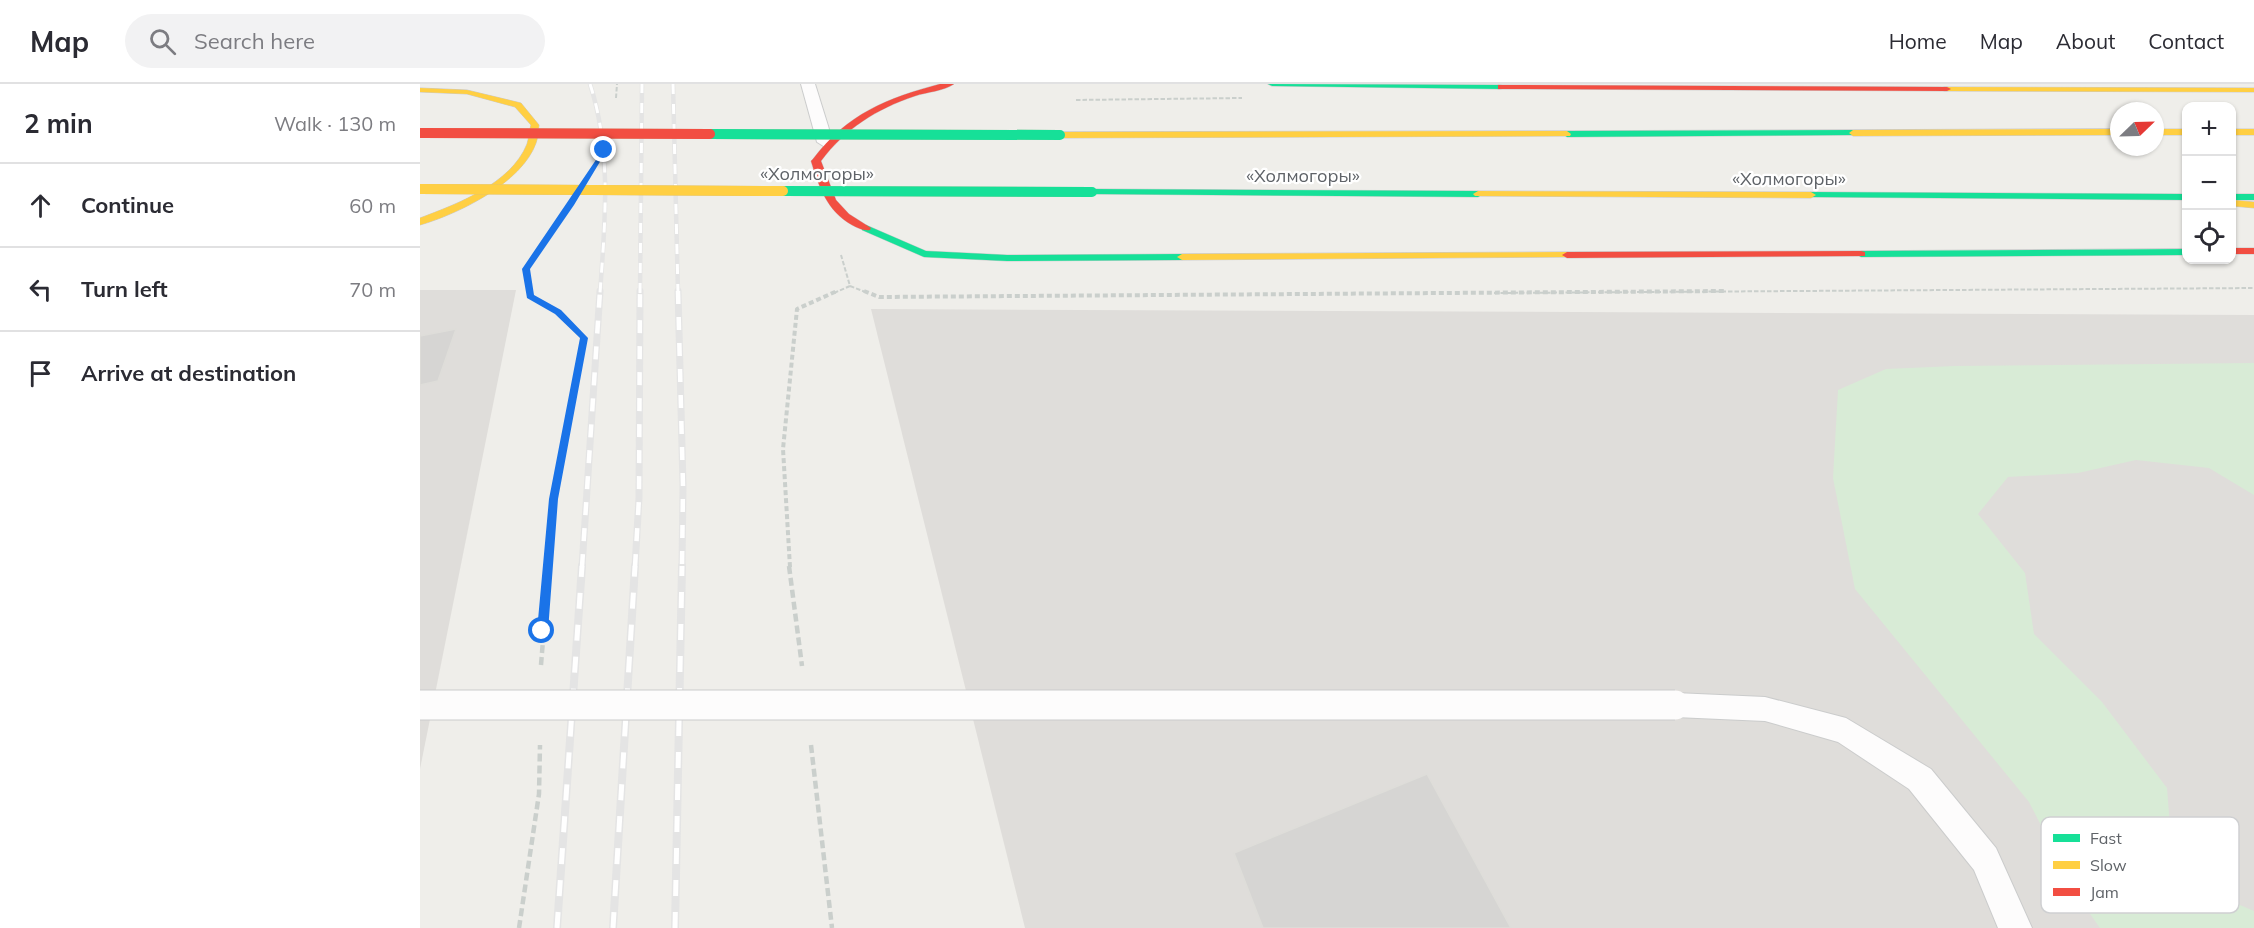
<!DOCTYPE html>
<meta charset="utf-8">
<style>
body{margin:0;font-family:Mulish,sans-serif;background:#f2f2f3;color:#2b2b33}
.controls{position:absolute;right:18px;top:18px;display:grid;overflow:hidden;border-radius:12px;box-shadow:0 2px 4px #0004}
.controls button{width:54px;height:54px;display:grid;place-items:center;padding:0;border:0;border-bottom:2px solid #e1e1e2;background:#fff;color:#2b2b33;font:30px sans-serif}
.compass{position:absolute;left:1690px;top:18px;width:54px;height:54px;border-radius:50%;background:#fff;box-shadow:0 2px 4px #0004;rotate:67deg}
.stop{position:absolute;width:18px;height:18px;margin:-14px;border:4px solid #1a73e8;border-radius:50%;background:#fff}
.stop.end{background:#1a73e8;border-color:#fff;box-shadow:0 2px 6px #0008}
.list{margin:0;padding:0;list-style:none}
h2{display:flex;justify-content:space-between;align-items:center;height:78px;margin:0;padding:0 24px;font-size:26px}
h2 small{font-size:20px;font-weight:400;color:#7c7c81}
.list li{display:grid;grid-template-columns:39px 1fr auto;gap:18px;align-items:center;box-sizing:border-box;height:84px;padding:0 24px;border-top:2px solid #e1e1e2}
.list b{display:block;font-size:22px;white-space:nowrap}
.list em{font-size:20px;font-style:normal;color:#7c7c81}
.icon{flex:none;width:33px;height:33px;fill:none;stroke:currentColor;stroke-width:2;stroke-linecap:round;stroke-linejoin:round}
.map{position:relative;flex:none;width:1834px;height:844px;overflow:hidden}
header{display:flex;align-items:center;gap:36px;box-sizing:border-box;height:84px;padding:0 30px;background:#fff;border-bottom:2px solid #e1e1e2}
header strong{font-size:28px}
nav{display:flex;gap:33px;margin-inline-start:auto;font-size:21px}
.search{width:420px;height:54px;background:#f2f2f3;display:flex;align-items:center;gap:15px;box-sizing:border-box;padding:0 21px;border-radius:33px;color:#7c7c81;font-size:22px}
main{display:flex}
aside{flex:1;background:#fff}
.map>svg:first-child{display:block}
</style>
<header>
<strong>Map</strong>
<div class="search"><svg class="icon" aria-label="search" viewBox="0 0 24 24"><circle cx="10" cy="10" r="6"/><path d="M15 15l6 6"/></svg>Search here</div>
<nav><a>Home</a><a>Map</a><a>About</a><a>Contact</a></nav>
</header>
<main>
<aside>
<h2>2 min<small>Walk · 130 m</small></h2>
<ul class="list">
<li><svg class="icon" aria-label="ahead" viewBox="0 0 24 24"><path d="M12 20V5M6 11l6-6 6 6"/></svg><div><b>Continue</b></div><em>60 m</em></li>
<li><svg class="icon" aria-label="left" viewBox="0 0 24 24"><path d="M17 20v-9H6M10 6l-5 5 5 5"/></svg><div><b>Turn left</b></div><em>70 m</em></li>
<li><svg class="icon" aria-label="arrive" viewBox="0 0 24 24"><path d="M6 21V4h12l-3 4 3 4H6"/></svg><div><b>Arrive at destination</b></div></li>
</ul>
</aside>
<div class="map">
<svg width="1834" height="844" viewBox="0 0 1834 844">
<rect width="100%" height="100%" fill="#efeeea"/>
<g fill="#dfddda">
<path d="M0,206H96L0,685Z"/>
<path d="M451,225L1834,231V844H605Z"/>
</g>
<path fill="#d8ebd6" d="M1834,279V411L1789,384L1716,376L1658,389L1588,393L1558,430L1605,489L1614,550L1682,618L1747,704L1754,793L1834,827V844H1680L1656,810L1609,718L1435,505L1413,394L1418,306L1466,285L1535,282Z"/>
<g fill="#d6d5d3" stroke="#deddd9" stroke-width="1.5">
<path d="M36,245L18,297L0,301V252Z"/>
<path d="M1007,690L1091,844H843L814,769Z"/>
</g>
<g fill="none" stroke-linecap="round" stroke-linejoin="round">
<g stroke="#cbcccc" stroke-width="2">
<g id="lane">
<path d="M381,0H395L413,58L411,61L405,63L397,58Z"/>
<path d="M1255,609L1345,613L1426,634L1511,685L1576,764L1612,844H1578L1554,786L1489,705L1418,658L1345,637L1255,633L1245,630L1241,621L1245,612Z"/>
</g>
</g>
<g stroke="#cacacb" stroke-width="1">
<g id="fast">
<path d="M848,0L1081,1L1085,3L1081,5L852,2Z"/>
<path d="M1433,46L1437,49L1436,51L1147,53L1143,50L1147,47Z"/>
<path d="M672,105L1058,107L1063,110L1058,113L669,110V106Z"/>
<path d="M1391,108L1766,110V116L1388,113L1386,111Z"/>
<rect x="1812" y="110" width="22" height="6"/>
<path d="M446,141L506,167L587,171L762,170L767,173L762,176L587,177L504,173L442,146V142Z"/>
<path d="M1766,165V171L1441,173L1436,170L1441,167Z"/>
</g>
</g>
<g stroke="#cacacb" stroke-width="1">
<g id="slow">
<path d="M1524,3L1834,4V8L1527,7H1524Z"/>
<path d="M0,4L47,6L101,19L119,41C118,47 118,54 116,59C102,99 38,130 0,141V134C37,120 91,100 107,60C109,54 109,47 111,41L95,23L47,10L0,8Z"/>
<path d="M1699,45V51L1433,52L1429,49L1433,46Z"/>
<rect x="1735" y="45" width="31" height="6"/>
<rect x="1812" y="45" width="22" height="6"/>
<path d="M1147,47L1151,50L1150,52L640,54L636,51L640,48Z"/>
<path d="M1058,107L1391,108L1396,111L1391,114L1055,112L1053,110Z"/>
<path d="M1812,116L1834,118V124L1812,122Z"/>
<path d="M1147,168L1151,169V173L762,176L757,173L762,170Z"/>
</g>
</g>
<g stroke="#cacacb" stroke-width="1">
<g id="jam">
<path d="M520,0H534C524,7 507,8 495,12C456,25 425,45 401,77L416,116L429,130L451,144L450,146C443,147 438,144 432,141C407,127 399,103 391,77L393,75C427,30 467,14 520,0Z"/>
<path d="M1078,1L1527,3L1531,5L1527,7L1081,5H1078Z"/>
<rect x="1812" y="164" width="22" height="6"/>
<path d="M1441,167L1445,168V172L1147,174L1142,171L1147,168Z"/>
</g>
</g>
<g stroke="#cacfcc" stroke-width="2" stroke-dasharray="4.5 2" stroke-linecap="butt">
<path d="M196,14L197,0"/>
<path d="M656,16L822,14"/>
<path d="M430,202L448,209"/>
<path d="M110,209L106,185L135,143"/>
<path d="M414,209L430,202L421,171"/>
<path d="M1074,209L1834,204"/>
</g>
<g stroke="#cacfcc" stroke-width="4" stroke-dasharray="5 3" stroke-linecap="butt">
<path d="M109,207L110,212L138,228L164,254L134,415L129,483"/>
<path d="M444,207L459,213L1304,207"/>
<path d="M370,483L363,365L377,225L417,207"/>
</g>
<g stroke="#cacfcc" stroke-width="4.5" stroke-dasharray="8 4" stroke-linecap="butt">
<path d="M369,482L382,582"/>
<path d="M121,581L129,482"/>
<path d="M391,661L412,844"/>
<path d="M99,844L119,710L120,661"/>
</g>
<use href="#lane" fill="#fdfcfc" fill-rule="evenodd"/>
<use href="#fast" fill="#16e098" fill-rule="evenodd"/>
<use href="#slow" fill="#ffcf43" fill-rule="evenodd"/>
<use href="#jam" fill="#f24e42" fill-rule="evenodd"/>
<g stroke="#e4e4e4" stroke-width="4.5">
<g id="rail-far2">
<path d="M170,0C192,67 185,140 180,209"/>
<path d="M253,0L258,209"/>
<path d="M220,209L222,0"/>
</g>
</g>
<g stroke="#e4e4e4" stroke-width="7">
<g id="rail-far1">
<path d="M258,207L263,402L262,483"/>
<path d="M162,483L180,207"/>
<path d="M215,483L219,414L220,207"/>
</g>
</g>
<g stroke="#e4e4e4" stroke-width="8">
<g id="rail">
<path d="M137,844L162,482"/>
<path d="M193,844L215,482"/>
<path d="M255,844L262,482"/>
</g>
</g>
<use href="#rail-far2" stroke="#fff" stroke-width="3" stroke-dasharray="10" stroke-linecap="butt"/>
<use href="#rail-far1" stroke="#fff" stroke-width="4.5" stroke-dasharray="13" stroke-linecap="butt"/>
<use href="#rail" stroke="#fff" stroke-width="5" stroke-dasharray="16" stroke-linecap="butt"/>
<g stroke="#cbcccc" stroke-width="31" stroke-linecap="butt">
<path id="lane-bridge" d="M0,621H1255"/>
</g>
<g stroke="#c8b996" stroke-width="10" stroke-linecap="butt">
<g id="fast-bridge">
<path d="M290,50L640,51"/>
<path d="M363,107L672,108"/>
</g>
</g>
<g stroke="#c8b996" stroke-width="10" stroke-linecap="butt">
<path id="slow-bridge" d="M0,105L363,107"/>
</g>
<g stroke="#c8b996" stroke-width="10" stroke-linecap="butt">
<path id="jam-bridge" d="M0,49L290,50"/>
</g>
<use href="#lane-bridge" stroke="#fdfcfc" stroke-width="29"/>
<use href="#fast-bridge" stroke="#16e098" stroke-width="10"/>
<use href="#slow-bridge" stroke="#ffcf43" stroke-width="10"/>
<use href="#jam-bridge" stroke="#f24e42" stroke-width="10"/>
</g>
<path fill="#1a73e8" d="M184,64L187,66L154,121L110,185L114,211L141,226L168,254L138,415L128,547L122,551L117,547L129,415L160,254L135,230L107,214L102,185Z"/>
<g text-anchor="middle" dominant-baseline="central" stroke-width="4.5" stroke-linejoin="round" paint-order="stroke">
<g font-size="18" fill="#5f6368" stroke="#fff">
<text x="397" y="89">«Холмогоры»</text>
<text x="883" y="91">«Холмогоры»</text>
<text x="1369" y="94">«Холмогоры»</text>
</g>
</g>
<rect x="1621" y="733" width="198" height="96" rx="9" fill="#fff" stroke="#cfd0d2" stroke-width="1.5"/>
<rect x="1633" y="750" width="27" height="8" fill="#16e098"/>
<rect x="1633" y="777" width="27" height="8" fill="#ffcf43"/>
<rect x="1633" y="804" width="27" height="8" fill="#f24e42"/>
<g font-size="16" fill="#5f6368">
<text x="1670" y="760">Fast</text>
<text x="1670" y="787">Slow</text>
<text x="1670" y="814">Jam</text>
</g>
</svg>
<div class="controls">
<button>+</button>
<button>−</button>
<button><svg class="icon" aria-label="locate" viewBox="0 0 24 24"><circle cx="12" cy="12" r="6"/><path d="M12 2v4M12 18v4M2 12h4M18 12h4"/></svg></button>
</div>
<svg class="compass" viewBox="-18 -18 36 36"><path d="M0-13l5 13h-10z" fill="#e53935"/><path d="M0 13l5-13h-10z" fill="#7c7c81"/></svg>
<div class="stop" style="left:122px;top:547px"></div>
<div class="stop end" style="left:184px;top:66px"></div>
</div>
</main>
